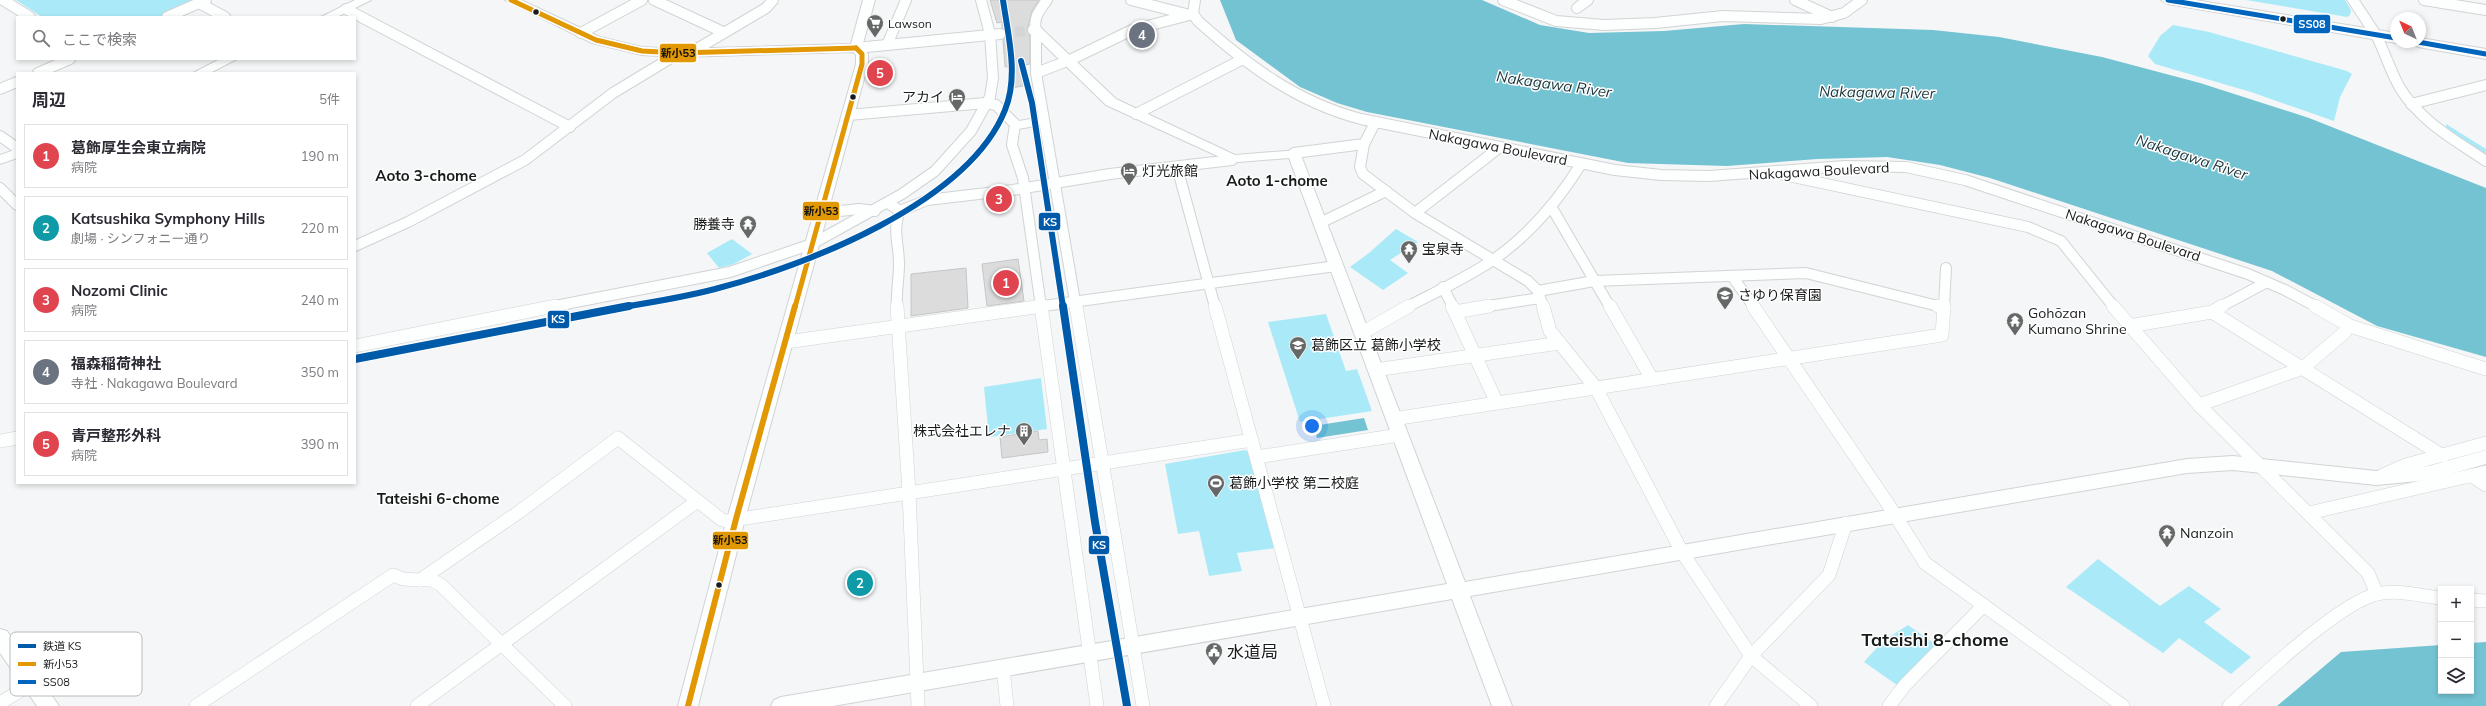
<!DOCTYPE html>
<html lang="ja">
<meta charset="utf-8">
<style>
body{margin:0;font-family:Mulish,"Noto Sans JP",sans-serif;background:#f2f2f3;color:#2b2b33}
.controls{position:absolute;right:12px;bottom:12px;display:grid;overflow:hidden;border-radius:0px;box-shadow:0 2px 6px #0003}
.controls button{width:36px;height:36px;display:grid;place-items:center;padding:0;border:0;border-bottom:1px solid #e1e1e2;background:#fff;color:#2b2b33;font:20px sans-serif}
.compass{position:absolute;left:2390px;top:12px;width:36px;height:36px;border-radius:50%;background:#fff;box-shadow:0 2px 6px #0003;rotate:317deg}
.you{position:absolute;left:1312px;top:426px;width:14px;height:14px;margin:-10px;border:3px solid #fff;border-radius:50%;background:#1a73e8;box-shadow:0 0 0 6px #1a73e833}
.badge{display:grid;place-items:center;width:26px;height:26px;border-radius:50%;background:#ea580c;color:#fff;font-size:13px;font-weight:700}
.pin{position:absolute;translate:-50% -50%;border:2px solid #fff;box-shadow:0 1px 4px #0006}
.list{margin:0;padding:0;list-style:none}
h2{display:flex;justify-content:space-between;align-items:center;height:52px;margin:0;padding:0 16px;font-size:17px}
h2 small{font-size:13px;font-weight:400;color:#7c7c81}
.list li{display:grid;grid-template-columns:26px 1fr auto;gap:12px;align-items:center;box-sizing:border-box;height:64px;margin:0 8px 8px;padding:0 8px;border:1px solid #e1e1e2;border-radius:0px}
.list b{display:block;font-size:15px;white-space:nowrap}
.list p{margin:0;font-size:13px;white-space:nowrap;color:#7c7c81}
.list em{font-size:13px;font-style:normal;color:#7c7c81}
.icon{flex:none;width:22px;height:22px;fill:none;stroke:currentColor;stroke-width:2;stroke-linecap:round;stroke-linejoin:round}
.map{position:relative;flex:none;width:2486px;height:706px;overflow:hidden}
.search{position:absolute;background:#fff;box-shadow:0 2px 6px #0003;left:16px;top:16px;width:340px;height:44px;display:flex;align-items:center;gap:10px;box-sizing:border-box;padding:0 14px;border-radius:0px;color:#7c7c81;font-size:15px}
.panel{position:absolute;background:#fff;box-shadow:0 2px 6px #0003;left:16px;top:72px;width:340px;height:412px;border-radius:0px}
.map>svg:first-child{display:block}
</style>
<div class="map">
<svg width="2486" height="706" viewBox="0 0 2486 706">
<rect width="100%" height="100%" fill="#f4f6f7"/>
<g fill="#aaeaf8">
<path d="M16,0H199L160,17H42Z"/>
<path d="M2246,0H2345L2351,10L2350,15L2347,17Z"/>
<path d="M2173,25L2209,32L2347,71L2352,74L2340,97L2334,121L2251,92L2155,64L2148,56L2160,36Z"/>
<path d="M2446,124L2486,149V157L2446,128Z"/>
<path d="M1396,229L1418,242L1390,260L1408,273L1383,290L1350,267L1369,253Z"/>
<path d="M732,239L752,254L734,264L719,268L707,253Z"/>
<path d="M1326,314L1346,371L1357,369L1372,411L1300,422L1268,322Z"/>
<path d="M1041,378L1047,429L989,437L984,387Z"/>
<path d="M1245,450L1248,452L1275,548L1237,553L1242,571L1209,576L1199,531L1178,534L1165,464Z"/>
<path d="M2098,559L2160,606L2189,586L2221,609L2204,622L2251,657L2231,674L2179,638L2163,653L2066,587Z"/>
<path d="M1908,625L1936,645L1897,685L1864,662L1883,641Z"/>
</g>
<g fill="#74c3d3">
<path d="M1220,0H1482L1540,25L1589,33L1664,31L1744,24L1933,30L1999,37L2102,57L2200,83L2309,118L2486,188V357L2377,326L2272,271L1990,178L1940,165L1887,157L1817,159L1727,166L1628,163L1367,112L1337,103L1300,87L1236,40Z"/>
<path d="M1364,418L1368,430L1317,438L1313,426Z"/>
<path d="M2486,642V706H2277L2341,652L2441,645V691H2471V643Z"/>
</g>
<g fill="#dcdcdc" stroke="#c6c6c7">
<path d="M990,0H1039L1032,11L1027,30L1030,35V64L1024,65L1023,86L1011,88L1013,66L1005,67L1003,40L1006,33L1002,28V22L997,23Z"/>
<path d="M1018,259L1024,301L987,306L982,264Z"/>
<path d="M966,268L968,308L911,316V274Z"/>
<path d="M1038,431L1039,440L1047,439L1048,452L1002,458L1000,437Z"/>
</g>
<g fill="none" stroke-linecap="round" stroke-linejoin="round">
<path stroke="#d3d5d6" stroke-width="10" stroke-dasharray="10 5" stroke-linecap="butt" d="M1000,34L1033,30"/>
<g stroke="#d1d3d4" stroke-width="12">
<g id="minor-far1">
<path d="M3,0L30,17"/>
<path d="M654,0L723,32"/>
<path d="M1131,0L1186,14"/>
<path d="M1195,0L1193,14L1198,21C1247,65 1296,102 1361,119L1615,170L1661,175L1709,176L1845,166L1906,167L1965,180L2248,274L2285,290L2317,307"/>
<path d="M1503,0L1556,21L1604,25L1655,23L1723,16L1821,19L1844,13L1862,0"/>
<path d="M1795,0L1832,17"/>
<path d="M2424,0L2486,10"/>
<path d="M199,3L225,17"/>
<path d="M1577,8L1588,0"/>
<path d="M346,9L570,127"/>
<path d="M167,17L206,0"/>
<path d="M1033,30H1036C1033,17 1040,10 1047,0"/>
<path d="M1036,30V73L1076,307"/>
<path d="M581,33L642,0"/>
<path d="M2376,35C2385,52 2390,71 2400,88C2420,121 2455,140 2486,161"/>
<path d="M887,45L906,0"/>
<path d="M856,48L1000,34"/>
<path d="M690,53L766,8L773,0"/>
<path d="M38,73L70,59"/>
<path d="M1036,73L1070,60L1132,30L1193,14"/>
<path d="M0,89L17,82"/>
<path d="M2411,104L2486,85"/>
<path d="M1136,114L1243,59"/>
<path d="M848,115L986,103L996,105L1015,124L1012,145L1023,178L1041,307"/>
<path d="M0,136L17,148"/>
<path d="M1364,144L1360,167L1363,174L1415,213L1528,281L1538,291L1543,307"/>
<path d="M1294,153L1364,144L1375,123"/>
<path d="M1177,167L1215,307"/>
<path d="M1784,175L2028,227L2061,241L2114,307"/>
<path d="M0,188L17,205"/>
<path d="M888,203L900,211C892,229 899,244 899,264C899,279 896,292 897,307"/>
<path d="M1552,208L1610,307"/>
<path d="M900,211L927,200L1013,190L1110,174L1232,160"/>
<path d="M821,213L859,209L875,211"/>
<path d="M1415,213L1500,147"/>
<path d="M1320,223L1386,191"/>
<path d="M355,246L408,222L525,160L613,93L679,53"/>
<path d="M1732,276L1754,307"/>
<path d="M1443,287L1453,307"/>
<path d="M1538,291L1594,281L1806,273L1942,307"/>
<path d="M550,307L730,272L812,244L902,194L935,171L971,131L990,97L993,78L990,34L981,0"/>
<path d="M1036,307L1336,266"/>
<path d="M1407,307C1436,292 1466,278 1493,260C1529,235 1558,201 1581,164"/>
<path d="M1482,307L1540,298"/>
<path d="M1944,307L1946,268"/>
<path d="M2220,307L2267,282"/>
</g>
</g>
<g stroke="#d1d3d4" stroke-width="14">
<g id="minor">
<path d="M897,306L909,492L918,706"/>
<path d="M1041,306L1097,706"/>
<path d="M1076,306L1143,706"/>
<path d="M1215,306L1324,706"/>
<path d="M1452,306L1497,403"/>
<path d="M1543,306L1550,331L1596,388L1682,552L1751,656L1811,706"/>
<path d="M1610,306L1652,379"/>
<path d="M1753,306L1888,504L1925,563L2123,706"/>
<path d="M1938,306L1944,308"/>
<path d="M2113,306L2199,405L2368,573L2377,594"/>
<path d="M2315,306L2350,326L2486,369"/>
<path d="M1455,312L1489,306"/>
<path d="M2212,312L2443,456"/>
<path d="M2129,326L2212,312L2222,306"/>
<path d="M1362,333L1409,306"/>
<path d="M786,342L1043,306"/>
<path d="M355,346L555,306"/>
<path d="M1375,370L1560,343"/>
<path d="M2199,405L2303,368L2345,332"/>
<path d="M1393,419L1942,335L1944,306"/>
<path d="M0,441L17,438"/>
<path d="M1257,457L1399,435"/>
<path d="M2383,475L2406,465L2486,443"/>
<path d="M2472,476L2486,485"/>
<path d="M2309,513L2486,472"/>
<path d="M420,580H432L441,585L565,706"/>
<path d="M2471,600L2486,601"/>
<path d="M1003,668L1007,706"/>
<path d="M0,703L33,683"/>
<path d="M196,706L393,575L403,579L420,580L519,512L618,438L722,520L727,521L1252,440"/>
<path d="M417,706L696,502"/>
<path d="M1716,706L1751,656L1829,575L1846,523"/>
<path d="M1889,706L1905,685L1984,605"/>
<path d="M2229,706C2260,678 2339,603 2377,594C2397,589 2421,596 2441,598"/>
</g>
</g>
<g stroke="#d1d3d4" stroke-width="2">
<g id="tertiary">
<path d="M355,0H371L337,17H321Z"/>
<path d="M505,0H521L600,37L642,47L679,49L851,44L863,0H875L862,47L868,54V64L745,519L698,706H678L727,519L856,64V55L853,52L679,57L642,55L592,43Z"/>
<path d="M2347,0H2359L2382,35L2380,38H2372Z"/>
<path d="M1036,26L1040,27L1116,99L1235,155L1299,150L1465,582L2187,459L2233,456L2376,471L2429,466L2486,450V464L2429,480L2376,485L2233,470L2187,473L1470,596L1512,706H1492L1452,599L833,706H771L774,700L781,697L1447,584L1289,158L1227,163L1222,158L1106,105L1032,33L1030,30Z"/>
<path d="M220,59H237L210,73H193Z"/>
<path d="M1036,118L1041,119L1043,122L1041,125L1018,129L1011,125L1013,122Z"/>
<path d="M17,149V158L0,164V155Z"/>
<path d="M0,629L7,631L59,706H37L0,653Z"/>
</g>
</g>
<g stroke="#d1d3d4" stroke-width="2">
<g id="primary">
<path d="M2161,0H2195L2396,33V42H2399L2396,43L2168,4Z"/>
<path d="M2420,38L2486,49V59L2418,47L2410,42H2420Z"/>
</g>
</g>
<use href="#minor-far1" stroke="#fdfefe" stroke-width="10"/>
<use href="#minor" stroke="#fdfefe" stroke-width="13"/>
<use href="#tertiary" fill="#fdfefe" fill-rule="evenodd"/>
<use href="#primary" fill="#fdfefe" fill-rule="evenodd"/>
<g stroke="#fff" stroke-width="8">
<g id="bus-1-far1">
<path d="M511,0L596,40L642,51L679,53L856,48"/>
<path d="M795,307L862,64V54L856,48"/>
</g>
</g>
<g stroke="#fff" stroke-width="10">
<path id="bus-1" d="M688,706L736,519L795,306"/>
</g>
<g stroke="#fff" stroke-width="8">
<g id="bus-2">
<path d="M2168,0L2396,38"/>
<path d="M2418,42L2486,54"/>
</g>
</g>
<use href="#bus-1-far1" stroke="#e19803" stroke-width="5"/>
<use href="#bus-1" stroke="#e19803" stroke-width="6"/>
<use href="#bus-2" stroke="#0065bd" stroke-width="5"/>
<g stroke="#fff" stroke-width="8">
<g id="rail-1-far1">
<path d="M1021,61L1032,103L1063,307"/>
<path d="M623,307C654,302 685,297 715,289C805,266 968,203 1005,110C1019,76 1008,35 1003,0"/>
</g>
</g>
<g stroke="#fff" stroke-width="10">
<g id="rail-1">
<path d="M1063,306L1095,522L1127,706"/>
<path d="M355,359L629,306"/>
</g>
</g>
<use href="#rail-1-far1" stroke="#005aaa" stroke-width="6"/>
<use href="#rail-1" stroke="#005aaa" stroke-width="8"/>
</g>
<defs>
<g id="supermarket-pin" transform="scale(0.9)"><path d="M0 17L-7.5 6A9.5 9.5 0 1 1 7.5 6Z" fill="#666767" stroke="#fff"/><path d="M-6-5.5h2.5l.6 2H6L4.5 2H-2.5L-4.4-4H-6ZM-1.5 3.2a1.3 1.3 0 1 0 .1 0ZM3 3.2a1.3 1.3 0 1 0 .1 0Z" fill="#fff"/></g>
<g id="hotel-pin" transform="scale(0.9)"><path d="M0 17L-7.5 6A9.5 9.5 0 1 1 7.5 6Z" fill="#666767" stroke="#fff"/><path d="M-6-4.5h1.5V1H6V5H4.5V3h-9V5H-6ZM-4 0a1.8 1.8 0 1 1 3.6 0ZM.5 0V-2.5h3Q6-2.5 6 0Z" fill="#fff"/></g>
<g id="temple-pin" transform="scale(0.9)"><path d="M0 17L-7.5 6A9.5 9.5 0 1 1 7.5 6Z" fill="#666767" stroke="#fff"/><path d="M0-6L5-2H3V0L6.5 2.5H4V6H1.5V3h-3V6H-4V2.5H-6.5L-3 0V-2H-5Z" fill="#fff"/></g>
<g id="school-pin" transform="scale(0.9)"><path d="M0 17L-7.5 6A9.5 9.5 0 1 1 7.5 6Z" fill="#666767" stroke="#fff"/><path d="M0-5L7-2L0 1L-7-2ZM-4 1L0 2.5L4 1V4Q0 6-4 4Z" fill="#fff"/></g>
<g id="building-pin" transform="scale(0.9)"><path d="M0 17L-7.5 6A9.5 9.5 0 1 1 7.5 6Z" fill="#666767" stroke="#fff"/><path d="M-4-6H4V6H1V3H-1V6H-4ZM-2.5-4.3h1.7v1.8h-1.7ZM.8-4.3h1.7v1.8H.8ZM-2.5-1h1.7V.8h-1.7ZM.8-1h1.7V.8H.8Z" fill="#fff"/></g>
<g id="stadium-pin" transform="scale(0.9)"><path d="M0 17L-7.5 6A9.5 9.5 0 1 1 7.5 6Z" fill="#666767" stroke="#fff"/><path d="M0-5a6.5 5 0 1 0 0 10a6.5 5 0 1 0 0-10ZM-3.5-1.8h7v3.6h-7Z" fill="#fff"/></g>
<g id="civic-pin" transform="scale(0.9)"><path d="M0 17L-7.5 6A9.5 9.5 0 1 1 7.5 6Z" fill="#666767" stroke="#fff"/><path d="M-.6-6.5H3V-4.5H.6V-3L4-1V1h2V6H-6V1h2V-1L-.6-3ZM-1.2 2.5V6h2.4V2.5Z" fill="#fff"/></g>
</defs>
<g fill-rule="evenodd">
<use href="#supermarket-pin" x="875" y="23"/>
<use href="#hotel-pin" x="957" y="97"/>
<use href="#hotel-pin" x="1129" y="171"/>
<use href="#temple-pin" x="748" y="224"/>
<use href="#temple-pin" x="1409" y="249"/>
<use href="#school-pin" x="1725" y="295"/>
<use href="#temple-pin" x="2015" y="321"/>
<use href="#school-pin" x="1298" y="345"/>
<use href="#building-pin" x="1024" y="431"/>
<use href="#stadium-pin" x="1216" y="483"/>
<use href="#temple-pin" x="2167" y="533"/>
<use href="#civic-pin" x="1214" y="651"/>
</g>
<g fill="#191a1a" stroke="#fff" stroke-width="1.5">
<circle cx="536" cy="12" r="3.5"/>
<circle cx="2283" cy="19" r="3.5"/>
<circle cx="853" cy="97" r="3.5"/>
<circle cx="719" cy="585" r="3.5"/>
</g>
<g text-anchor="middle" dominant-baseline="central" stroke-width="3" stroke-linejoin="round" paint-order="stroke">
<g font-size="12" fill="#191a1a" stroke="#fff" text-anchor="start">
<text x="888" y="23">Lawson</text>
</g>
<g font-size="14" fill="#191a1a" stroke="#fff" text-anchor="start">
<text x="944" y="97" text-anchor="end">アカイ</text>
<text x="1142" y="171">灯光旅館</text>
<text x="735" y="224" text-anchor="end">勝養寺</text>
<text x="1422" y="249">宝泉寺</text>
<text x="1738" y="295">さゆり保育園</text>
<text x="2028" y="313">Gohōzan<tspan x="2028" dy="16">Kumano Shrine</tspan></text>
<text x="1311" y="345">葛飾区立 葛飾小学校</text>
<text x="1011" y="431" text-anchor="end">株式会社エレナ</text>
<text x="1229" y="483">葛飾小学校 第二校庭</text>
<text x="2180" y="533">Nanzoin</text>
</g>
<g font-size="14" fill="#191a1a" stroke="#fff">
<text transform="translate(1498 147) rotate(11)">Nakagawa Boulevard</text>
<text transform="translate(1819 171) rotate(-3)">Nakagawa Boulevard</text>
<text transform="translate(2133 235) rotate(18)">Nakagawa Boulevard</text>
</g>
<g font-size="15" font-style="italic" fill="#1c353a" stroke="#fff">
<text transform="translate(1554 84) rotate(8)">Nakagawa River</text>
<text transform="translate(1877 92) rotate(1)">Nakagawa River</text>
<text transform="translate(2192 157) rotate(18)">Nakagawa River</text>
</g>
<g font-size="15" font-weight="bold" fill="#191a1a" stroke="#fff">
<text x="426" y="175">Aoto 3-chome</text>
<text x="1277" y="180">Aoto 1-chome</text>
<text x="438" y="498">Tateishi 6-chome</text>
</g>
<g font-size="17" fill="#191a1a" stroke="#fff" text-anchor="start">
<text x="1227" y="651">水道局</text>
</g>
<g font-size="18" font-weight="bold" fill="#191a1a" stroke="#fff">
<text x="1935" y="639">Tateishi 8-chome</text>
</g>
</g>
<rect x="10" y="632" width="132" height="64" rx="6" fill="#fff" stroke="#bababa" stroke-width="1"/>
<rect x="18" y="644" width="18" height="4" fill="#005aaa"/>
<rect x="18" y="662" width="18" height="4" fill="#e19803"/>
<rect x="18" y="680" width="18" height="4" fill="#0065bd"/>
<g font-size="11" fill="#191a1a">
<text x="43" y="650">鉄道 KS</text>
<text x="43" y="668">新小53</text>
<text x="43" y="686">SS08</text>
</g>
<g stroke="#fff" stroke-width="1.5">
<rect x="2293" y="14" width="38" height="20" rx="4" fill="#0065bd"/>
<rect x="659" y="43" width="38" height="20" rx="4" fill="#e19803"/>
<rect x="802" y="201" width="38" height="20" rx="4" fill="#e19803"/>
<rect x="1038" y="212" width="23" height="19" rx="4" fill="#005aaa"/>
<rect x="547" y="310" width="23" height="19" rx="4" fill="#005aaa"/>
<rect x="712" y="531" width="37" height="19" rx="4" fill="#e19803"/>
<rect x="1088" y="535" width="22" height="20" rx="4" fill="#005aaa"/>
</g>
<g font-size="11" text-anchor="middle" font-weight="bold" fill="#fff">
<text x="2312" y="28">SS08</text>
<text x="1050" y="226">KS</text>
<text x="558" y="323">KS</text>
<text x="1099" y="549">KS</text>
</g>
<g font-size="11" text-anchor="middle" font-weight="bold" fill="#111">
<text x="678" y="57">新小53</text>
<text x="821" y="215">新小53</text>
<text x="730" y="544">新小53</text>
</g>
</svg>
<div class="controls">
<button>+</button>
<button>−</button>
<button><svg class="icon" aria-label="layers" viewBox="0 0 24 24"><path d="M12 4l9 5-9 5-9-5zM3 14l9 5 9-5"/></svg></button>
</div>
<svg class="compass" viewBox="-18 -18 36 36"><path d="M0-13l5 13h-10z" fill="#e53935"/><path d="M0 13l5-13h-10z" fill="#7c7c81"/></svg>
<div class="you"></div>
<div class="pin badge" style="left:1006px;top:283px;background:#e0444e">1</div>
<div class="pin badge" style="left:860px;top:583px;background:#0f9aa8">2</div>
<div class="pin badge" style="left:999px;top:199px;background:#e0444e">3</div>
<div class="pin badge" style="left:1142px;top:35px;background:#6b7280">4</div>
<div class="pin badge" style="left:880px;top:73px;background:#e0444e">5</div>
<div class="search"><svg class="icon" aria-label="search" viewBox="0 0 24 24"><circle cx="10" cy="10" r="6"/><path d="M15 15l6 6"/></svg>ここで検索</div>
<section class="panel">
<h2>周辺<small>5件</small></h2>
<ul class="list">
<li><span class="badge" style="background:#e0444e">1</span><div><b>葛飾厚生会東立病院</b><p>病院</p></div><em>190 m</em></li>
<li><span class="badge" style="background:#0f9aa8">2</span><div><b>Katsushika Symphony Hills</b><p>劇場 · シンフォニー通り</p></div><em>220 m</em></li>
<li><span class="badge" style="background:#e0444e">3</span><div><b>Nozomi Clinic</b><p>病院</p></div><em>240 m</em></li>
<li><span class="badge" style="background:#6b7280">4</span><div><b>福森稲荷神社</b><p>寺社 · Nakagawa Boulevard</p></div><em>350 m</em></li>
<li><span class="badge" style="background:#e0444e">5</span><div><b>青戸整形外科</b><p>病院</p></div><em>390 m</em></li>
</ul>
</section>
</div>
